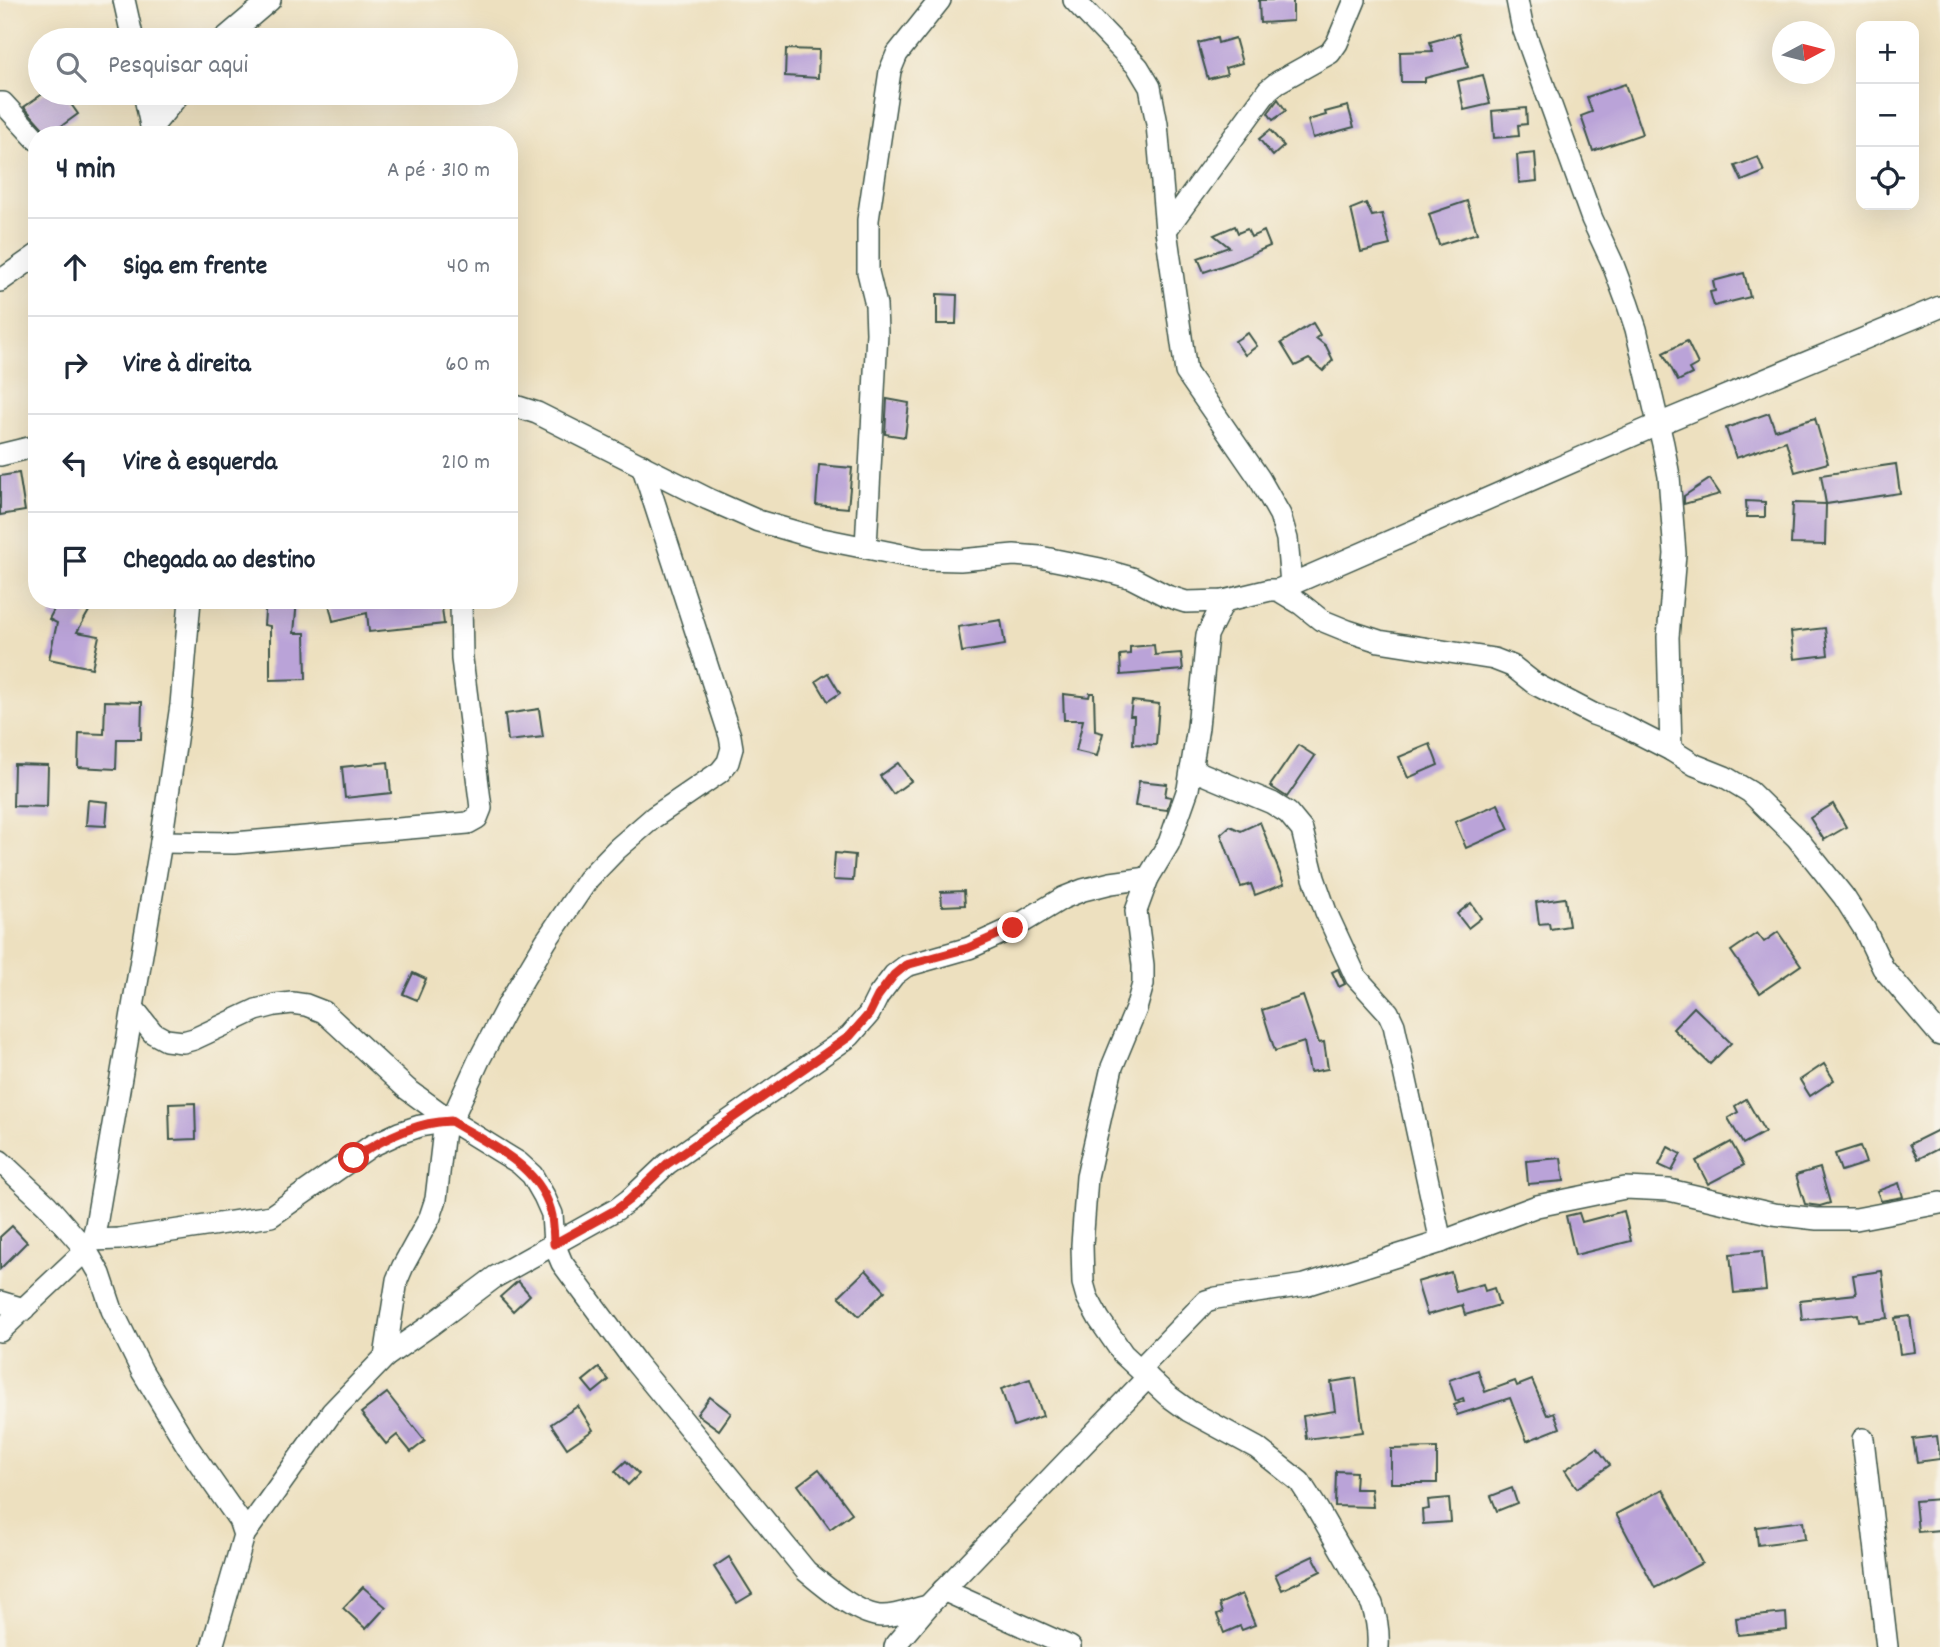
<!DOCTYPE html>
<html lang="pt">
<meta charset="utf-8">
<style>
body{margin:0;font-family:Dekko,sans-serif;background:#f2f2f3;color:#1f2937}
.controls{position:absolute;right:21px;top:21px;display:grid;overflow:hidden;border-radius:14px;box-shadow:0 7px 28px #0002}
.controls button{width:63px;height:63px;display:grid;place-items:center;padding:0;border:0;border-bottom:2px solid #e0e1e3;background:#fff;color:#1f2937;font:35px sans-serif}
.compass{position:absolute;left:1772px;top:21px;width:63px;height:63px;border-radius:50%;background:#fff;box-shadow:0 7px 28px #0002;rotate:83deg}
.stop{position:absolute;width:21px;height:21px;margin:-16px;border:5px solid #d93025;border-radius:50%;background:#fff}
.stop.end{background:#d93025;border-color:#fff;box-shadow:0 2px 7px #0008}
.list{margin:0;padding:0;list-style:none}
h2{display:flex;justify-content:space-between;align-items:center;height:91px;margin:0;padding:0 28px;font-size:30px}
h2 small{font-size:23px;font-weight:400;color:#747a83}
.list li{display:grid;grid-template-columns:46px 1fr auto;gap:21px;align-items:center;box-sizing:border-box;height:98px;padding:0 28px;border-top:2px solid #e0e1e3}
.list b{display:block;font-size:26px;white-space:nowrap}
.list em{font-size:23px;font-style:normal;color:#747a83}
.icon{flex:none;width:38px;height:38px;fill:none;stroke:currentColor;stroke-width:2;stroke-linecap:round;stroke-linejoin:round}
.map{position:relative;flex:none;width:1940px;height:1647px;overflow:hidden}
.search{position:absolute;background:#fff;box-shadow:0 7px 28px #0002;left:28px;top:28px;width:490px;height:77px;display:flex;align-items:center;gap:18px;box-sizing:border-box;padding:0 24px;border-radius:38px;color:#747a83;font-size:26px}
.panel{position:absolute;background:#fff;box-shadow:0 7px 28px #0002;left:28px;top:126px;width:490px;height:483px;border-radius:28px}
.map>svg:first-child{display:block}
</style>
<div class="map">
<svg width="1940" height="1647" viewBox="0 0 1940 1647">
<rect width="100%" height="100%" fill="#f7f3e8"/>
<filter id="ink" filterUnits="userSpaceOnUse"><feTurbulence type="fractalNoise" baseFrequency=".0143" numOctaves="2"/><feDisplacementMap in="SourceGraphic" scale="14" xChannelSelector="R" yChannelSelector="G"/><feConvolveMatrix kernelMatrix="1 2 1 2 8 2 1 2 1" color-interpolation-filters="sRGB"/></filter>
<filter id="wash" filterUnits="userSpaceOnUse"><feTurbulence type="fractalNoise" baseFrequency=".00686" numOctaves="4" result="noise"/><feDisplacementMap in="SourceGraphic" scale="28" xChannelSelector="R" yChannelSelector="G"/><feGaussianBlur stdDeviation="1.57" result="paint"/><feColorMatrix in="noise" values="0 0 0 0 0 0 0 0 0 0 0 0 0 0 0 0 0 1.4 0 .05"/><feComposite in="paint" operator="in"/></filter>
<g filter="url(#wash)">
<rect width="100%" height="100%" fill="#ede0bf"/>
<g id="blocks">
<g fill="#baa3d8">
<path d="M1259,0H1293V21L1260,23Z"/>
<path d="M1459,34L1468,67L1425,78V82H1401L1400,52L1433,51L1430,42Z"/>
<path d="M1217,38L1218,43L1235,38L1242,63L1225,68L1227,74L1208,79L1198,43Z"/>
<path d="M786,49L819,50L818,78L785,76Z"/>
<path d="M1483,75L1490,104L1464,110L1458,81Z"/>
<path d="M1625,84L1642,134L1593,151L1581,116L1592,112L1587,97Z"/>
<path d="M44,93H63L78,114L49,135L24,107Z"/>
<path d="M1278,99L1286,111L1273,120L1268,113Z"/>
<path d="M1348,106L1354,127L1313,138L1308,120L1326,115L1325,112Z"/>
<path d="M1526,108L1527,124L1518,125L1519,136L1494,138L1492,111Z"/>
<path d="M1270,130L1284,146L1273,156L1259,139Z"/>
<path d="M1535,153L1537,181L1519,183L1517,155Z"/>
<path d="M1758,157L1764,172L1742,181L1735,166Z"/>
<path d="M1467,201L1477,233L1439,245L1429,214Z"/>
<path d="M1366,203L1372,216L1382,214L1390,245L1361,252L1351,209Z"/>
<path d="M1235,226L1238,233L1247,229L1251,237L1264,231L1270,246L1233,262L1204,272L1198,258L1229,247L1214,235Z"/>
<path d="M1744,273L1750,297L1714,306L1710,292L1715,291L1713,281Z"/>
<path d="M937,294L957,295L956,324H937Z"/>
<path d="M1313,323L1320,335L1316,338L1326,346L1333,360L1323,371L1309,359L1295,366L1281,343Z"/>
<path d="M1248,333L1257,346L1245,355L1235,341Z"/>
<path d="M1687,341L1698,364L1689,369L1692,374L1678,381L1663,353Z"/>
<path d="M887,399L909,403L905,437L885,434Z"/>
<path d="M1769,413L1775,430L1815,418L1828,463L1795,472L1786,441L1736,458L1726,428Z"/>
<path d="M1896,464L1900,493L1826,504L1821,475Z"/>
<path d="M819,465L852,468L848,508L816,505Z"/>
<path d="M19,473L25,511L0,515V476Z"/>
<path d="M1710,479L1720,494L1684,504V496Z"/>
<path d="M1746,501L1765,502V517H1747Z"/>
<path d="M1793,503L1826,504L1825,545L1791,544Z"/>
<path d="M59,600H70L89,611L77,632L99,636L92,668L49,659L57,623L49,619Z"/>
<path d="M266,600H297L294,633H305L306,679L270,680V626L264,625Z"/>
<path d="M328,600H441L444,624L369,632L367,613L333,621Z"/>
<path d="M1001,620L1005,645L962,652L958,627Z"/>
<path d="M1825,628L1828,655L1794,659L1791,632Z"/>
<path d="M1154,645L1155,655L1181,653L1183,670L1121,675L1120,655L1130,654V647Z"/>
<path d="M828,673L840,693L828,701L816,681Z"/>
<path d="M1090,693H1094L1095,731L1103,733L1097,756L1076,751L1083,720H1064L1063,694L1089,697Z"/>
<path d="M105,701L142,702L141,739H117L116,769L78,767L79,733L104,734Z"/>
<path d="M1132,701L1159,704L1156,745L1133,744L1134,716H1130Z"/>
<path d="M539,709L543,737L508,741L505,714Z"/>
<path d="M1430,744L1438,765L1408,778L1399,757Z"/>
<path d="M1298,745L1315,756L1287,797L1270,786Z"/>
<path d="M388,762L391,793L345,798L342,767Z"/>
<path d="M898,763L911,781L893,794L880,776Z"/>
<path d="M14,764L48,765L47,807L13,806Z"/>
<path d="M1139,781L1167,784L1165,796L1171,797L1167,810L1135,806Z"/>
<path d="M88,800L108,802L106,826L86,825Z"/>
<path d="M1498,804L1509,829L1466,848L1455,822Z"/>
<path d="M1833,804L1846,827L1824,840L1810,818Z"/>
<path d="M1260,822L1284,884L1255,895L1251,884L1241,887L1221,834L1230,826L1241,831Z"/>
<path d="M835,853L855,855L853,881L833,880Z"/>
<path d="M964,891L965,905L942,906L941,892Z"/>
<path d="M1565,898L1569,926L1550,929L1549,923L1539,924L1536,902Z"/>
<path d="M1471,903L1481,918L1468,928L1457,914Z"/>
<path d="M1778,932L1801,965L1760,993L1731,951L1757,933L1764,942Z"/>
<path d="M1338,969L1345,984L1339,987L1332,972Z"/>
<path d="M413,973L426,979L417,1000L403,994Z"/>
<path d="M1303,996L1319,1043L1324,1042L1328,1069L1310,1072L1304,1042L1275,1051L1262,1010Z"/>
<path d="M1694,1007L1731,1043L1710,1064L1673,1029Z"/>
<path d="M1824,1064L1834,1080L1810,1096L1800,1080Z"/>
<path d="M1746,1099L1765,1132L1743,1144L1728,1118L1738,1112L1735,1106Z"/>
<path d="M195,1103L196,1139L170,1140L169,1104Z"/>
<path d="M1940,1129V1148L1918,1159L1910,1144Z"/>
<path d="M1731,1142L1744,1165L1708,1184L1696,1161Z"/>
<path d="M1860,1146L1866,1163L1841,1171L1835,1154Z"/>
<path d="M1668,1147L1681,1154L1672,1171L1659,1165Z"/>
<path d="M1561,1158L1564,1181L1528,1184L1526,1161Z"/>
<path d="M1820,1168L1830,1203L1820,1206L1805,1204L1796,1175Z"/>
<path d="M1899,1183L1903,1197L1881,1201L1877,1191Z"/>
<path d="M1624,1211L1631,1241L1575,1255L1566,1216L1579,1213L1582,1222Z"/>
<path d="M12,1226L27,1242L0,1269V1237Z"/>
<path d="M1762,1251L1766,1290L1734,1293L1730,1254Z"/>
<path d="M866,1270L885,1291L859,1316L839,1296Z"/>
<path d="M1882,1271L1888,1318L1859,1321L1858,1314L1802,1320L1800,1300L1856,1294L1853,1275Z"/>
<path d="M1451,1272L1456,1292L1483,1284L1485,1291L1494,1288L1499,1305L1465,1315L1462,1305L1427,1315L1417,1282Z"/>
<path d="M518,1281L530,1295L513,1311L500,1297Z"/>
<path d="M1910,1316L1915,1352L1900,1354L1895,1318Z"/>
<path d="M599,1368L609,1380L593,1393L583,1381Z"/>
<path d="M1478,1370L1485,1392L1515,1381L1517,1386L1532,1380L1547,1415L1554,1412L1560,1428L1527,1441L1510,1398L1457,1415L1454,1405L1464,1401L1463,1398L1456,1401L1449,1380Z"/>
<path d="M1356,1378L1363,1432L1306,1439L1303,1416L1335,1411L1331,1382Z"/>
<path d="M1030,1379L1043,1416L1014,1426L1001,1389Z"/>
<path d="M387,1393L425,1441L411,1452L397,1435L386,1444L361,1413Z"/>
<path d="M710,1397L731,1413L719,1430L697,1414Z"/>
<path d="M578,1406L593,1430L567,1448L551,1424Z"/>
<path d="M1937,1436L1940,1459L1917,1462L1913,1439Z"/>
<path d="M1437,1448V1483H1391V1449Z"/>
<path d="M1597,1448L1610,1465L1577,1488L1565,1470Z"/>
<path d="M626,1461L639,1474L628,1485L615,1471Z"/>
<path d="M819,1469L852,1513L830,1529L798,1485Z"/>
<path d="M1336,1471L1356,1472L1355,1489H1371L1373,1507L1335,1506Z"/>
<path d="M1512,1488L1517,1503L1497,1511L1491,1496Z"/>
<path d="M1663,1489L1702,1563L1655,1588L1616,1514Z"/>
<path d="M1449,1498L1451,1522L1423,1524L1422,1510L1429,1509L1428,1500Z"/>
<path d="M1940,1499V1530L1918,1532L1915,1501Z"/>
<path d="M1803,1521L1805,1539L1758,1545L1756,1527Z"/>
<path d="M1313,1556L1321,1571L1282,1590L1275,1574Z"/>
<path d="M729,1557L752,1594L737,1603L714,1567Z"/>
<path d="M363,1587L386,1607L366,1629L343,1608Z"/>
<path d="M1242,1594L1255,1625L1242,1630L1240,1626L1224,1633L1217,1615L1222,1613L1219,1604Z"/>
<path d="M1786,1613L1787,1630L1738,1635L1736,1618Z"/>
</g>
</g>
</g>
<g filter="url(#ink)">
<use href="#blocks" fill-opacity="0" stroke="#3e5549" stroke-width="2"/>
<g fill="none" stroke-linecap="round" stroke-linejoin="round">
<g stroke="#3e5549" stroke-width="24">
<g id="street">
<path d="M124,0L133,40"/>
<path d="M1074,0L1138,67L1150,87L1157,124L1166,230L1186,372L1259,478L1280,515L1287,539L1291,584"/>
<path d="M1517,0L1522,25L1592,219L1612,262L1628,305L1636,329L1663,444L1669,476L1675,554L1668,637L1671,750"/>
<path d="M223,40L270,0"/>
<path d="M144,93L153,135"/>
<path d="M0,103H3L37,140"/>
<path d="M151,128L180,93"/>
<path d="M1166,230L1268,90L1278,82L1330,53L1337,43L1355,0"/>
<path d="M0,281L37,255"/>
<path d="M509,404L537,413L708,499L758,521L817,538L922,559L960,560L1014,555L1040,557L1100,569L1132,578L1167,596L1186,602L1224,601L1270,590H1278L1659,424L1940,307"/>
<path d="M0,455L37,446"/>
<path d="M866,547L877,333L876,305L868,272V220L890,71L897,54L940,0"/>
<path d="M1278,590L1301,604L1321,620L1348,631L1379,641L1494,659L1512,666L1535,684L1593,714L1618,723L1671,750L1695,765L1725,777L1750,792L1797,838L1844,897L1865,930L1883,968L1940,1035"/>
<path d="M1224,601L1207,635L1198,727L1188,789L1169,843L1148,878L1136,911L1143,965V984L1136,1009L1112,1067L1087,1177L1082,1245L1083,1283L1087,1297L1099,1319L1123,1354L1167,1395L1189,1411L1257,1448L1300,1482L1318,1510L1372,1604C1377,1619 1379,1632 1378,1647"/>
<path d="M1191,769L1272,803L1288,813L1302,830L1314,878L1326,912L1356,977L1388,1012L1394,1025L1441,1242"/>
<path d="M161,842L234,843L468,823L477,818L481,808L462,659L461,600"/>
<path d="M134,1009L153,1033L166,1040L183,1042L194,1039L256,1010L275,1005L292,1003L306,1005L324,1012L407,1089L451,1121L519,1163L532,1175L544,1196L552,1214L554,1244L562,1263L636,1363L806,1571C824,1586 859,1616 883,1616C897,1616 914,1609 928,1606"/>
<path d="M0,1161L47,1205L86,1250L100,1274L112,1310L142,1371L188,1447L239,1520L244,1535L212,1647"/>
<path d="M92,1240L119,1239L271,1216L371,1146L399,1133L420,1126L451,1121L479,1060L509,1003L546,941L588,879L617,849L654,817L720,772L728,762L732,748L730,736L642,465"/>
<path d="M0,1302L24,1309"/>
<path d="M0,1331L86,1250L92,1240L96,1225L161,842L181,705L190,600"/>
<path d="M385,1357L397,1280L403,1266L430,1217L436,1199L445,1121"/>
<path d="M1863,1439L1887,1647"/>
<path d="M244,1535L332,1412L385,1357L431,1325L495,1277L617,1209L629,1200L667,1164L850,1036L869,1014L878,996L894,975L906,966L969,948L1013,928L1063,898L1083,890L1111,883L1148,878"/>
<path d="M943,1590L1070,1647"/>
<path d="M895,1647L896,1644L928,1606L1148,1377L1140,1369L1206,1301L1216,1298L1305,1285L1441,1242L1537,1206L1625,1188L1669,1190L1773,1214L1817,1219H1856L1940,1203"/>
</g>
</g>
<use href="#street" stroke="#fff" stroke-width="21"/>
</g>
</g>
<g fill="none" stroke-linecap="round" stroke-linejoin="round" filter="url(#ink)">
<path stroke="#d93025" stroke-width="9" d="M354,1158C382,1139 416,1122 451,1121C490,1145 542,1166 552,1216C553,1225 554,1235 554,1244L617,1209L629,1200L667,1164L850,1036L869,1014L878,996L894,975L906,965L968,948L1013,928"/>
</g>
</svg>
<div class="controls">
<button>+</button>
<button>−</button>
<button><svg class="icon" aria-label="locate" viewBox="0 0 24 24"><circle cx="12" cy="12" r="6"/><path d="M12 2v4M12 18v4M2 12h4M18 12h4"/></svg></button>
</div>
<svg class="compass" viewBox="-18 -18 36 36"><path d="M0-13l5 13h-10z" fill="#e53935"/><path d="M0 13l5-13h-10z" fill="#747a83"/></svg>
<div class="stop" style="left:354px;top:1158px"></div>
<div class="stop end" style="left:1013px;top:928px"></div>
<div class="search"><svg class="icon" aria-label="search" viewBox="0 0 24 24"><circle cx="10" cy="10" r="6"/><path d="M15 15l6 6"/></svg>Pesquisar aqui</div>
<section class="panel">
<h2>4 min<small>A pé · 310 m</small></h2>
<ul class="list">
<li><svg class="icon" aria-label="ahead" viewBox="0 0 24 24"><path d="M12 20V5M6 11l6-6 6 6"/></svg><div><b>Siga em frente</b></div><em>40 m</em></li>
<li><svg class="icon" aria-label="right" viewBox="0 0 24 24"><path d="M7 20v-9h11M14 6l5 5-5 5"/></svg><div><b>Vire à direita</b></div><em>60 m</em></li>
<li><svg class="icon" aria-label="left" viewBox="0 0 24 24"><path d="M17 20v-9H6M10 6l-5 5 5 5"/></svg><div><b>Vire à esquerda</b></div><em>210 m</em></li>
<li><svg class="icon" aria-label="arrive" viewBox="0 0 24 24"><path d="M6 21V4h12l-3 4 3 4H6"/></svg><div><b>Chegada ao destino</b></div></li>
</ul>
</section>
</div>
